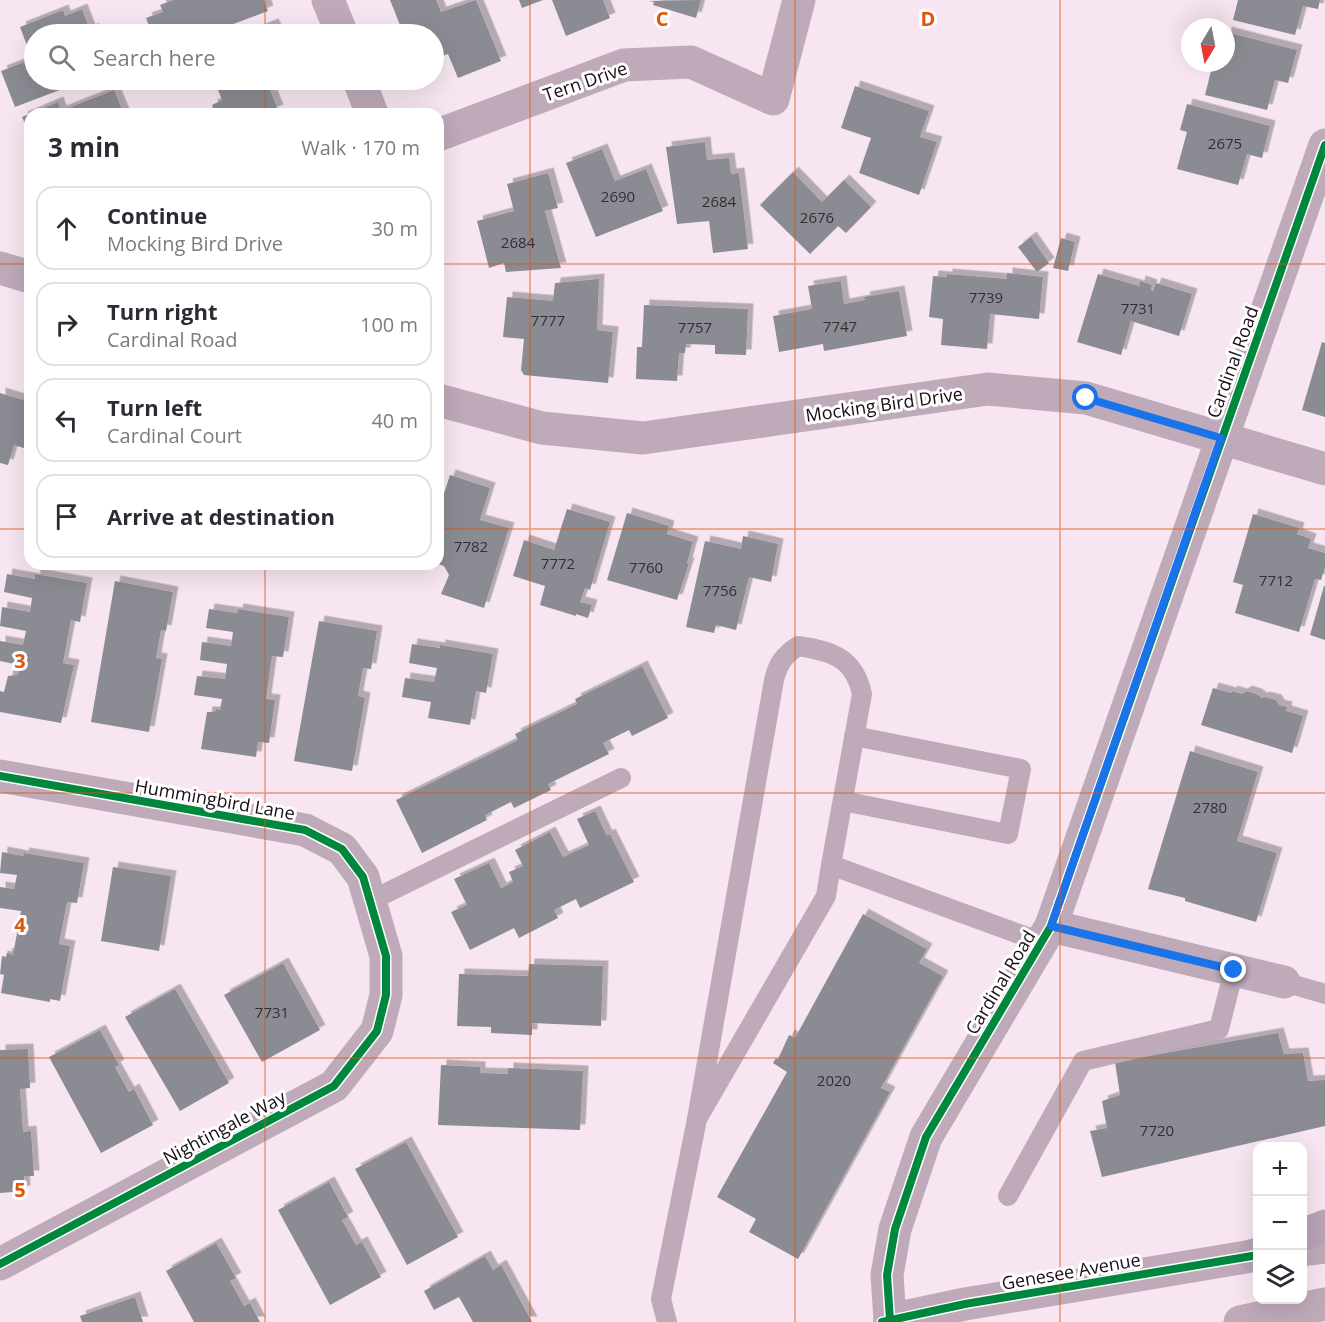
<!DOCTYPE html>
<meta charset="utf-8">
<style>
body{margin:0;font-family:"Open Sans",sans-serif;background:#f7f7f7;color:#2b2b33}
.controls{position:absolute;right:18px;bottom:18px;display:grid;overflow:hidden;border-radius:12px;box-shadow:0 6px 24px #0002}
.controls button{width:54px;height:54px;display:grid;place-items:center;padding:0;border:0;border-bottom:2px solid #e1e1e2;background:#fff;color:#2b2b33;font:30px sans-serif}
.compass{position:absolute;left:1181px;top:18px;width:54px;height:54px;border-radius:50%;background:#fff;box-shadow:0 6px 24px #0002;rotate:190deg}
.stop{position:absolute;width:18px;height:18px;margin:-14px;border:4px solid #1a73e8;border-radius:50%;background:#fff}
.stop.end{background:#1a73e8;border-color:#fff;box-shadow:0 2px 6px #0008}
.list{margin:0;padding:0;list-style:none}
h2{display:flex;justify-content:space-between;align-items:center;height:78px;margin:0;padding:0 24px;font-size:26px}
h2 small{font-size:20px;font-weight:400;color:#7c7c81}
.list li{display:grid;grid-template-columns:39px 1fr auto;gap:18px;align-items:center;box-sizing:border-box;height:84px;margin:0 12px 12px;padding:0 12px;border:2px solid #e1e1e2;border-radius:18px}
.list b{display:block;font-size:22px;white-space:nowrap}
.list p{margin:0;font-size:20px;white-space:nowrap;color:#7c7c81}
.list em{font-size:20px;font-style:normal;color:#7c7c81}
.icon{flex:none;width:33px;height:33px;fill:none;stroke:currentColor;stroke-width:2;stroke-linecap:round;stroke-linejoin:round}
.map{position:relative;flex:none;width:1325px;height:1322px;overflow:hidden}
.search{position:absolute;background:#fff;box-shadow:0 6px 24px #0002;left:24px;top:24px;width:420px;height:66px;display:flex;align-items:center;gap:15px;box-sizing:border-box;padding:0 21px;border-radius:33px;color:#7c7c81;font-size:22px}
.panel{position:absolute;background:#fff;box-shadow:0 6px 24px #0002;left:24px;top:108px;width:420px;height:462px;border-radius:18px}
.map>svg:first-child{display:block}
</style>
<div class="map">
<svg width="1325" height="1322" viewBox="0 0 1325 1322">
<defs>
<filter id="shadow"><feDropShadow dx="5.5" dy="-5.5" stdDeviation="0" flood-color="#0004"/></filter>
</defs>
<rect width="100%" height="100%" fill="#f7e6f1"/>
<g fill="#8b8c93" filter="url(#shadow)">
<path d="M173,0H264L268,11L207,34H152L146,18L163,12L160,5Z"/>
<path d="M390,0H436L441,12L476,0L501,61L458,78L448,54L434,59V34H407L405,29L402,30Z"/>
<path d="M519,0H543L522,8Z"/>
<path d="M552,0H603L610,18L566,36Z"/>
<path d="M701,0L696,18L653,5L654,2L649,1Z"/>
<path d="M1238,0H1320L1318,9L1303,6L1295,35L1233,20Z"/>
<path d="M82,9L90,30L93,28L96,34H34V80H86L15,107L1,71L32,59L20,27L63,10L65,16Z"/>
<path d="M273,24L278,34H247Z"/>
<path d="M1226,32L1297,50L1288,83L1275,80L1267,110L1205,95L1213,63H1226Z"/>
<path d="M214,80H266L278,110L268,114H228L227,112L215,114L212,105L222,100Z"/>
<path d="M855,86L929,111L920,137L937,142L919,195L859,173L871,138L841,128Z"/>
<path d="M114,90L124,114H30V135L22,117L58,102L61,111Z"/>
<path d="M1187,104L1270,126L1262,158L1247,154L1238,185L1177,169L1187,132L1180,130Z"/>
<path d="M705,142L707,160L729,158L731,174L739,173L748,249L713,253L709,221L677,224L666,147Z"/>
<path d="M602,149L615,181L646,169L663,211L596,237L566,163Z"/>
<path d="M793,172L822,202L844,180L871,207L846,233L838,226L810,254L760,205Z"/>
<path d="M548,173L558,208L545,211L561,268L506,272L504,263L489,268L477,221L514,211L507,184Z"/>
<path d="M1031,237L1049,263L1037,272L1018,247Z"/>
<path d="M1061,238L1075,242L1068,271L1053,268Z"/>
<path d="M1007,273L1043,277L1039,319L990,314L987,349L941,345L943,319L929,317L933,276L947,277V274L1007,279Z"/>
<path d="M1098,274L1139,286L1140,281L1152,285L1151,290L1153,291L1156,283L1192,294L1179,336L1131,321L1121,355L1077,342Z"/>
<path d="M599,279L597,330L613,332L608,383L524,375L521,370L524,339L503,337L507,297L553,301L555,283Z"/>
<path d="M841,281L844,304L865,300L864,297L899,291L907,336L824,351L823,344L779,352L773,316L812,309L808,286Z"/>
<path d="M644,305L748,309L746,355L715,354V345L686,344L685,353H679L677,381L636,379L637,347H642Z"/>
<path d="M1322,342L1325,343V417L1302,410Z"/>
<path d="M30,378V450L14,445L8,465L0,463V393L23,400Z"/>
<path d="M450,475L490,488L480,520L509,528L484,608L441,594L449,575L444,566L438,564V512Z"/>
<path d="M567,509L610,522L590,590L585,588L580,602L592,605L588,618L576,614V616L540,605L545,586L513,576L524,540L554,550Z"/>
<path d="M627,513L669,526L667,534L693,542L687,563H689L677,600L607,580Z"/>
<path d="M1253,514L1299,528L1297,534L1311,539L1308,548L1325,553V567L1321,580L1315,579L1299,632L1235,613L1243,585L1233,582Z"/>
<path d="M743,536L778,544L771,582L749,577L736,630L716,625L714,633L686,627L705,541L741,549Z"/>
<path d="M7,574L35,579V574L87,583L80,622L71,620L63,663L74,665L61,723L0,712V691L4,692L8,676L18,675L19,665L0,661V641L23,645L26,631L0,626L2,607L30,612L32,598L4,592Z"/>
<path d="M115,581L173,592L166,631L161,630L156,658L162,659L149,732L91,722Z"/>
<path d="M1324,586H1325V640L1310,635Z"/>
<path d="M209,609L237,613L238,609L289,617L283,657L272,656L266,699L275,700L269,743L258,742L256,757L201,749L207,712H215L216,709L220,710L222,699L194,695L197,676L225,679L227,664L200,660L202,642L231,646L233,632L206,628Z"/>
<path d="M319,621L377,631L371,669L363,668L358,696L365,698L352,771L294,761Z"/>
<path d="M412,644L440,648V645L493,654L486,693L476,691L470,725L428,718L431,702L402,697L405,678L434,682L437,668L409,663Z"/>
<path d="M642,666L668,718L632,736L629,730L603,743L609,754L548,784L551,790L514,808L511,802L485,815L487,820L422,853L396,800L518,740L515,734L577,704L575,699Z"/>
<path d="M1213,688L1231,693L1232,691L1242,694L1247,691L1256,694L1262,698L1264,697L1276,700L1279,705L1287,707L1286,711L1303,716L1292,753L1201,725Z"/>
<path d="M1190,751L1258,772L1237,841L1277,853L1256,922L1185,901V898L1148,889Z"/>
<path d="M595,811L607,836L610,834L634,882L580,908L576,899L554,910L558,918L519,938L514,928L470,950L451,912L467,905L454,879L489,863L501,888L513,882L509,872L523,866L515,850L550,832L563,857L589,845L577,819Z"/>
<path d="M2,852L23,856L24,853L84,863L77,903L67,902L59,944L70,946L60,1001L50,999V1002L1,993L4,975L0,974L2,956L6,957L7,953L13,955L21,911L0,908V887L14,889L17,875L0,873Z"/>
<path d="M113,867L171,876L159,951L101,941Z"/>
<path d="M863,914L927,949L919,963L943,976L881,1088L890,1092L798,1259L749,1232L756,1219L717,1197L787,1072L773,1063L776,1058L778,1059L789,1035L795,1038Z"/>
<path d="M283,963L320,1030L262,1062L224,995Z"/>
<path d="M529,964L603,966L601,1026L532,1023V1035L491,1033V1027L457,1026L459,974L528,976Z"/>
<path d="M175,989L229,1083L180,1111L125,1017Z"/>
<path d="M100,1030L119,1065L115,1067L129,1092L134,1089L153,1125L101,1153L49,1057Z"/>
<path d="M1278,1033L1284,1054L1303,1053L1308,1081L1325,1080V1126L1102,1177L1090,1131L1107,1128L1102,1101L1120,1095L1115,1062Z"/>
<path d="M28,1049L30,1088L20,1089L23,1132L31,1131L34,1176H24L25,1191L0,1193V1050Z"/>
<path d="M441,1065L480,1067V1073L508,1074V1068L583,1071L580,1130L438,1125Z"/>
<path d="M406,1142L458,1237L407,1265L355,1169Z"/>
<path d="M329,1182L348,1217L342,1220L356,1245L362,1242L381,1277L330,1305L278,1210Z"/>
<path d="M216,1243L236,1278L230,1281L244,1306L250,1303L260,1322H194L166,1271Z"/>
<path d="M485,1256L493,1270L501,1265L532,1322H473L459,1297L434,1310L424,1291Z"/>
<path d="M135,1297L143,1322H82L80,1316Z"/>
</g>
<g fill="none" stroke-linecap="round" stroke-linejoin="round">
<g stroke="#beaab9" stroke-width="20">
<path d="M843,801L1008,834L1021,769L854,736"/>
<path d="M370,901L621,778"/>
<path d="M1284,982L1325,994"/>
<path d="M697,1119L774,680C778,664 783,656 798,646C831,651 854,657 862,694L831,865"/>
<path d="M1008,1196L1083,1061L1219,1029L1234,970"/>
<path d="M667,1322L661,1299L697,1119L826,896L831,865L1041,942"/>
</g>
<g stroke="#beaab9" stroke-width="33">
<path d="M328,0L342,34"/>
<path d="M359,80L372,114"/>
<path d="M438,135L624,65L691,62L773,99L799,0"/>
<path d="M1221,438L1325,469"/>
<path d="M0,776L305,830L342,849L363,877L386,956V995L377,1031L334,1086L0,1264"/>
<path d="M1051,926L1284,982"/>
</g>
<g stroke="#beaab9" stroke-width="33">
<path d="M0,268L30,277"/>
<path d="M438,400L542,428L643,438L988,389L1086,398L1221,438"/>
<path d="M890,1320L887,1275L895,1229L926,1137L1051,926L1325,145"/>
</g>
<g stroke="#c0aaba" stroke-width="33">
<path d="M1302,1250L1325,1247"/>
<path d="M890,1322V1320L965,1304L1258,1255"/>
<path d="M1240,1322L1325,1304"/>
</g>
<g stroke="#bba3b5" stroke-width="33">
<path d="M1302,1235L1325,1226"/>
<path d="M1254,1255L1258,1254"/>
</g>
<g stroke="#fff" stroke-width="11">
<g id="cycleway">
<path d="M0,776L305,830L342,849L363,877L386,956V995L377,1031L334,1086L0,1264"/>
<path d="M890,1320L887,1275L895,1229L926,1137L1051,926L1325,145"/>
<path d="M882,1322L965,1304L1258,1255"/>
</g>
</g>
<use href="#cycleway" stroke="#00873e" stroke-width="8"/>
</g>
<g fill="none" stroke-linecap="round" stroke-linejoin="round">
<path stroke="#1a73e8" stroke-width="8" d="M1086,398L1221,438L1051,926L1234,970"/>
</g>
<path fill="none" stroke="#de550c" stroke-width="1.5" stroke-opacity="0.55" d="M265,0V34M530,0V1322M795,0V1322M1060,0V1322M265,80V114M0,264H30M438,264H1325M0,529H30M438,529H1325M265,564V1322M0,793H1325M0,1058H1325"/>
<g text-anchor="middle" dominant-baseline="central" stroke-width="6" stroke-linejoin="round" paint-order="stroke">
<g font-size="15" fill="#352d34">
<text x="1225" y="143">2675</text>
<text x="618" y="196">2690</text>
<text x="719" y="201">2684</text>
<text x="817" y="217">2676</text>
<text x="518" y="242">2684</text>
<text x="986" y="297">7739</text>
<text x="1138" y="308">7731</text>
<text x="548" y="320">7777</text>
<text x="840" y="326">7747</text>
<text x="695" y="327">7757</text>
<text x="471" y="546">7782</text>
<text x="558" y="563">7772</text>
<text x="646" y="567">7760</text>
<text x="1276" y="580">7712</text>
<text x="720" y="590">7756</text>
<text x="1210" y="807">2780</text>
<text x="272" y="1012">7731</text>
<text x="834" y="1080">2020</text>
<text x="1157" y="1130">7720</text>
</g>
<g font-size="18" fill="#180d15" stroke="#fff">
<text transform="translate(585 81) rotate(-19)">Tern Drive</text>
<text transform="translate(1232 362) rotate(-70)">Cardinal Road</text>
<text transform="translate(884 404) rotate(-8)">Mocking Bird Drive</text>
<text transform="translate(215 799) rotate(10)">Hummingbird Lane</text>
<text transform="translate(1000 982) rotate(-59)">Cardinal Road</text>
<text transform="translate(224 1127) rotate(-28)">Nightingale Way</text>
<text transform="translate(1071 1271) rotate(-10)">Genesee Avenue</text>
</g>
</g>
<g font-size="20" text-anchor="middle" font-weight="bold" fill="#de550c" stroke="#fff" stroke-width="6" stroke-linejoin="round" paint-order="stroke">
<text x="662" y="26">C</text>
<text x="928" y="26">D</text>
<text x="20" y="668">3</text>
<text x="20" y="932">4</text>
<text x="20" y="1197">5</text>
</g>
</svg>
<div class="controls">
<button>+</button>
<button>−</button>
<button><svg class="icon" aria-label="layers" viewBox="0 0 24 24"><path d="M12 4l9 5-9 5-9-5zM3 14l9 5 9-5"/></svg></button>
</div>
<svg class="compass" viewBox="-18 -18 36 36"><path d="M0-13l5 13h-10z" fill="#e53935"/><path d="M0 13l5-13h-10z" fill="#7c7c81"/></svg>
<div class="stop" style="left:1086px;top:398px"></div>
<div class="stop end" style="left:1234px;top:970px"></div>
<div class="search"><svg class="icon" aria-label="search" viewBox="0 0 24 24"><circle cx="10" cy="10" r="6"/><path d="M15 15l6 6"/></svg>Search here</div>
<section class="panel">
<h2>3 min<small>Walk · 170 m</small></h2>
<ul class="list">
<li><svg class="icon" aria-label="ahead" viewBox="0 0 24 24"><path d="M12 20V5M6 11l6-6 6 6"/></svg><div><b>Continue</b><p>Mocking Bird Drive</p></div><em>30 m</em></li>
<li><svg class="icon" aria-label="right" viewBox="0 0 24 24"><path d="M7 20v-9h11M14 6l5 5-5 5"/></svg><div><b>Turn right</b><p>Cardinal Road</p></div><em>100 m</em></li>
<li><svg class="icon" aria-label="left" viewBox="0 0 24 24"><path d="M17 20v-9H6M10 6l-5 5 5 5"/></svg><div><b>Turn left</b><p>Cardinal Court</p></div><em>40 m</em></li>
<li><svg class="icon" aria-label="arrive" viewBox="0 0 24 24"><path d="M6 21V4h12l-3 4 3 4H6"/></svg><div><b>Arrive at destination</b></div></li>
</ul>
</section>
</div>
